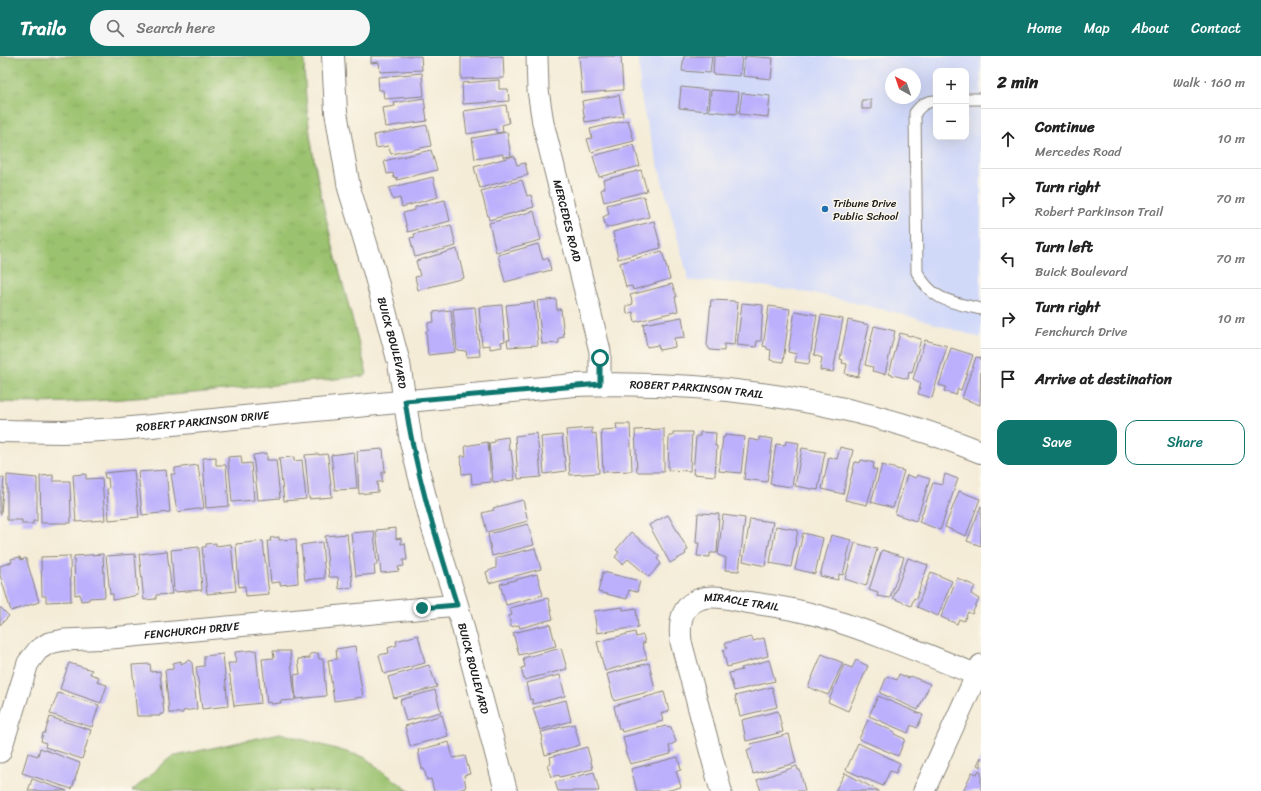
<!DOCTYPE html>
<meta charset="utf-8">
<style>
body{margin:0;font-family:Sriracha,sans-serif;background:#f6f6f6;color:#222}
.controls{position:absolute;right:12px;top:12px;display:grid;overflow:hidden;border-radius:8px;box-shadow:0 4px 16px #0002}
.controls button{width:36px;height:36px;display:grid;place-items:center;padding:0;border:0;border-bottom:1px solid #e0e0e0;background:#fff;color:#222;font:20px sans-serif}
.compass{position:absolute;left:885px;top:12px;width:36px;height:36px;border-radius:50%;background:#fff;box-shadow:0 4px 16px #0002;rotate:320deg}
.stop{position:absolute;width:12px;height:12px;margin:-9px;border:3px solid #0f766e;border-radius:50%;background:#fff}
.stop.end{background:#0f766e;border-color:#fff;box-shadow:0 1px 4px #0008}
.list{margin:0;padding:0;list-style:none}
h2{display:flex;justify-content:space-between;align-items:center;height:52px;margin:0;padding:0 16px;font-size:17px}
h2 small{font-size:13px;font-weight:400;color:#767676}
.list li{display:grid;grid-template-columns:26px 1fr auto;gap:12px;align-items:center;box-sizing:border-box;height:60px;padding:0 16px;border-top:1px solid #e0e0e0}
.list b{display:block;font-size:15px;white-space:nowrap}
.list p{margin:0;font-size:13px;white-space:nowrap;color:#767676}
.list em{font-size:13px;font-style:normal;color:#767676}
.actions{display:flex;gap:8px;padding:12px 16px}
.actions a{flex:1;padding:9px 0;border:1px solid #0f766e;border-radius:12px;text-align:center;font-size:14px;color:#0f766e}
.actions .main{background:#0f766e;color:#fff}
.icon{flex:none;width:22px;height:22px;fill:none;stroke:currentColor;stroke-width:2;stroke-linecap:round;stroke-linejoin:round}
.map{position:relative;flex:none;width:981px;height:735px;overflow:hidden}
header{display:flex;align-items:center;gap:24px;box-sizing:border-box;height:56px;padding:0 20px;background:#0f766e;color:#fff}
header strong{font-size:19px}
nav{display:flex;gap:22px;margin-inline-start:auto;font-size:14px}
.search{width:280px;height:36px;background:#f6f6f6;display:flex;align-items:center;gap:10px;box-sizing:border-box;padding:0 14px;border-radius:22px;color:#767676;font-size:15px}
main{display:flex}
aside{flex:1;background:#fff}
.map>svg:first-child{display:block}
</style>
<header>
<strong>Trailo</strong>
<div class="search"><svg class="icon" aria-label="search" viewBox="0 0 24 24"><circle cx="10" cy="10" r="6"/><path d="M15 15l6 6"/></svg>Search here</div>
<nav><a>Home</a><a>Map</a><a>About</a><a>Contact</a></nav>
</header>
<main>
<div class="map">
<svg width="981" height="735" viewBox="0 0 981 735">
<defs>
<pattern id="grass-tufts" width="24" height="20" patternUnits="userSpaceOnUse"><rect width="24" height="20" fill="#9bc26e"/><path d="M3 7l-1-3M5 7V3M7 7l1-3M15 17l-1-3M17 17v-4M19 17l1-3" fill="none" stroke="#85a65f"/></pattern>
</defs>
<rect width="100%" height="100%" fill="#fbf7ec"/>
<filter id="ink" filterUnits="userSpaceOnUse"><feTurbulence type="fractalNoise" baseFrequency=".025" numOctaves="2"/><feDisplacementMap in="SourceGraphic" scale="8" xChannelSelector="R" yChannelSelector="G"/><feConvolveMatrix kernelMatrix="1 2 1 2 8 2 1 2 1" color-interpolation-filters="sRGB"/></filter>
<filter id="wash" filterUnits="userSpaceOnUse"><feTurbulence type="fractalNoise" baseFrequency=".012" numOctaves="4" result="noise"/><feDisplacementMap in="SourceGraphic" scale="16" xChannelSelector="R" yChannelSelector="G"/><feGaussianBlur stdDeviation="0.9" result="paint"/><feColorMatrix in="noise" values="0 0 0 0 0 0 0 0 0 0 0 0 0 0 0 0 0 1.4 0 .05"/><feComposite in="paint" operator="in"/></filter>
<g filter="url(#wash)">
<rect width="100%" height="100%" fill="#f4ecd7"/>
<path fill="#d1d9f9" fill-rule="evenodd" d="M639,0H981V282L902,258L822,239L740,227L689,225L644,57L640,34ZM936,15H966V81H936ZM891,18H915V42H891Z"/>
<path fill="url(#grass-tufts)" stroke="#5c6f45" d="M0,0H304C305,109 340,213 367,318L365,320C305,326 245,332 184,338C123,343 62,349 0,346Z"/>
<path fill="#9bc26e" stroke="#5c6f45" d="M280,677L364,701L409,735H132L171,701Z"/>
<g id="blocks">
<g fill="#bcb0fc">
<path d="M371,0H421L422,14L380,16L379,6L371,7Z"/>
<path d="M503,0L504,22L461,23V1Z"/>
<path d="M579,0H621L623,34L582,37Z"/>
<path d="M684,0H712L710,17L682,15Z"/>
<path d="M714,0H742L740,20L713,18Z"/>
<path d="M745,0L773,2L771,23L743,20Z"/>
<path d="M422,17L424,40L384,43L383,34H379L378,21Z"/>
<path d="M499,24V33H508L509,45L463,48L462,27Z"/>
<path d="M681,31L709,34L707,55L679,52Z"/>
<path d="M711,34L739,36L737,58L709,55Z"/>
<path d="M742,37L770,40L768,61L739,58Z"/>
<path d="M619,39L623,60L585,66L582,45Z"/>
<path d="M424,42L427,65L385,71L382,52L395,50L394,47Z"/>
<rect x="862" y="44" width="9" height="9"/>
<path d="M506,49L509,67L502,69L503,76L496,77V73L467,78L464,55Z"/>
<path d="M628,64L634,85L591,96L587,83L592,82L590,73Z"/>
<path d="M427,69L431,90L391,98L388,90L376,92L374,79Z"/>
<path d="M507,76L511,100L503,101V98L475,103L472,82Z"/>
<path d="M634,89L640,110L599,121L593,100Z"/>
<path d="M431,94L437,114L397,124V121L394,122L393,117L387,118L384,105Z"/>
<path d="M514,100L517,109L525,107L528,119L480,132L474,111Z"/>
<path d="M641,114L647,135L604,146L601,134L605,132L603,124Z"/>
<path d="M433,121L438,141L402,151L400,142L393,144L389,132Z"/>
<path d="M522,124L527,140L531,139L534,151L489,164L481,135Z"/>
<path d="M644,140L649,161L606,172L603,161L609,158L607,149Z"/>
<path d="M445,144L450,165L408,176L403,157L415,154V151Z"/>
<path d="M534,155L541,184L496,196L489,167Z"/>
<path d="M654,165L661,192L618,203L613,176Z"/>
<path d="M451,169L456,190L415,201L410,182L415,181L414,178Z"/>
<path d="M538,188L543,204L548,202L551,214L505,226L498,199Z"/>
<path d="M457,193L464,222L418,234L415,221L420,220L416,205Z"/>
<path d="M662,195L670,223L633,234L632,230L626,231L620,207Z"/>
<path d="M672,228L677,241H675L678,255L635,266L633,256L627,258L626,250L633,248L630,239Z"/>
<path d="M556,243L557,254L561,253L564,281L559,282V287L542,288L537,245Z"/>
<path d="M711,244L734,245V246L738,247L734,289L724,288V295L710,294L707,289Z"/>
<path d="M534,246L538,289L508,291L507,284H510L506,249Z"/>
<path d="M742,247L763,249L761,285H757L756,291L737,289Z"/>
<path d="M502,249L505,285L501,286L502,291L490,293V289L482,290L479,251Z"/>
<path d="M769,250L790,253L783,306L770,304L771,294L767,293V291L763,290Z"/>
<path d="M475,251L480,300L467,301L466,295L457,294L453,253Z"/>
<path d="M451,254L455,296L428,299L426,275H428V267L434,266L433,256Z"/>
<path d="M795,255L817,259L809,308L795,306L797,298L788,296Z"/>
<path d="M821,259L843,263L833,316L820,314L822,302L814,299Z"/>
<path d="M682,261L685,281L674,282L675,291L659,294L658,289L647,291L643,268Z"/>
<path d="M848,264L869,269L858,321L845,318L847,308L842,307L843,304L840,303Z"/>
<path d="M874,270L895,275L885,318L872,315L873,311L865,309Z"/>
<path d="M900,277L921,283L912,317L909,316L908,323L889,318Z"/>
<path d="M925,284L947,290L932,342L918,338L921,327L913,323Z"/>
<path d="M951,292L973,299L961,334L958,333L956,339L944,335L946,331L939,329Z"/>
<path d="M976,301L981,302L980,349L962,342Z"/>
<path d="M616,368H630L632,415L603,416L601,374L617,373Z"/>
<path d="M592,372V378L596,377L599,417L570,419L566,374Z"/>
<path d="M664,373V416H637L635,374Z"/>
<path d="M673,376H692L690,415L668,414L669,380H673Z"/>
<path d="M700,376L716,377L715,390H717L715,420L693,418L696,380H700Z"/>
<path d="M537,377L541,421L518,423L515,380Z"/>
<path d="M562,379L566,415L544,418L541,381Z"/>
<path d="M725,379L745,381L741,417L719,415L723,381H725Z"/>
<path d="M508,381L509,394H511L515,424L493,426L489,387L495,386V383Z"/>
<path d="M759,381L773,383L767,426L744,423L749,383L759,385Z"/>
<path d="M786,385L799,387L792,431L770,428L776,388L785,389Z"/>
<path d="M488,386L491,426L472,428L471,417L462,418L461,400H466L465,390Z"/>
<path d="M840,391L853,394L843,438L822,433L829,401L837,403Z"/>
<path d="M802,392L825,396L818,434L795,430Z"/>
<path d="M383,393L385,416H382V426H377L378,436L359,438L357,395Z"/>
<path d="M354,396L357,433L335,434L331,399Z"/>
<path d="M267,397V404H276L280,442L258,444L253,399Z"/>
<path d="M319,398V399L327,398L328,401L332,441L309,443L305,399Z"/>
<path d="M241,400L242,408L251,407L254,444L232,446L228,401Z"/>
<path d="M216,401V409H226L229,450L206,452L203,402Z"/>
<path d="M294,401V405L302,404L306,443L284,445L279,402Z"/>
<path d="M861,404L874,407L873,413L877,414L867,449L845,444L855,406L860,407Z"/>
<path d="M198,409L204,452L177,456L171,418H175V412Z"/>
<path d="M882,409L904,415L893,452L871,446Z"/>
<path d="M134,414L139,461L109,464L107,434L109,431L108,422H105L104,417Z"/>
<path d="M166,414L170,456L142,459L138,416Z"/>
<path d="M86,418V423L102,422L105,464L76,466L73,419Z"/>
<path d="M945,418L958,423L940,474L919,466L933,427L942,429Z"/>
<path d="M7,419L37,422V465H33V468H22V464H7Z"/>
<path d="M53,419V425H70L71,467H41L40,420Z"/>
<path d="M907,419L916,422L917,419L930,423L916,465L895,458Z"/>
<path d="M0,421L4,422L1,458H0Z"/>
<path d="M959,435L980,443L966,480L945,471Z"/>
<path d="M523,444L528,465L487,476L482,457L494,454L493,452Z"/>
<path d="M981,450V490L967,485Z"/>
<path d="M698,457L719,458L717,497H710V501L697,500L699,487H696Z"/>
<path d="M668,459L688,494L685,496L686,498L670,507L649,469Z"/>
<path d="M723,459L745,462L739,515L725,514L726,502L718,499Z"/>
<path d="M750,463L773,466L765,510L743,505Z"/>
<path d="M528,468L534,489L492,500L488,478Z"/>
<path d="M776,470L798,474L791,511L770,507Z"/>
<path d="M396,472V483L401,482V488L405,487L407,504H403L404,510L398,511L399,515L381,517L376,474Z"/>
<path d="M374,475L377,509H374L375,518L356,520L351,477Z"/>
<path d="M631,476L659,500L657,503L661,507L649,521L628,503L623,508L615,501L619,496L616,494Z"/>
<path d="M803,477L823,482L815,518L795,513Z"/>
<path d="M347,478L353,531L339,533L338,521H329L325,480Z"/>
<path d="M831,479L851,484L843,519L839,518L838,524L820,520Z"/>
<path d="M279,481V484L296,483L298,527L280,529V526L271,527L267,485H271L270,482Z"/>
<path d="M263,485L269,538L246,540L245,530L239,531L236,488Z"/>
<path d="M322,486L325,522L305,524L301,489Z"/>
<path d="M216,487V490L231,488L236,535L207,538L202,491H206V488Z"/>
<path d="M855,487L877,493L866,530L845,523Z"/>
<path d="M199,491L202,534L174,536L171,494Z"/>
<path d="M535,492L541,513L489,527L486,516L496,512V502Z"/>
<path d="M882,494L904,501L890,542L877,540L878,537L869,534Z"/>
<path d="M167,495L172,538L156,539V543L144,544L139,498Z"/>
<path d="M103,498L105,541L89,542V544L81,545L80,538L75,539L74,500Z"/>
<path d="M135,498L138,539L113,544V538H110L106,500Z"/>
<path d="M70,500L71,545L46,546V540H42L41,501Z"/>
<path d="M20,501L21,504L26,502L39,546L11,555L0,519V510L12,506L11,503Z"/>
<path d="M908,502L928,509L916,543L914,542L911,550L893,542Z"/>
<path d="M603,516L640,525L637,536L629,534L627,543L598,536Z"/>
<path d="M931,516L952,525L938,560L917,551Z"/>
<path d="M537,518L543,539L506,549L500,528Z"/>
<path d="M957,522L975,530L971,538L979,543L972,558L968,556L964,565L959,563L957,568L941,561Z"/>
<path d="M548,542L553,563L520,572L519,569L511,571L509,560L512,559L510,552Z"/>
<path d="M0,551L9,560L0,569Z"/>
<path d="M623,551V554L636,552L638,571L597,577L594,555Z"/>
<path d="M550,568L556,590L519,599L513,577Z"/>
<path d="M635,576L636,581L643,579L645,587H642L647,603L605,615L597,586Z"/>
<path d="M418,579L425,607L384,618L379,599L389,597L388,592L397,589L396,585Z"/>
<path d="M752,581L753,585L764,582L768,600L727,611L723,594L727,593L725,587Z"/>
<path d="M355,590L363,641L334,645L328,604L337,603L336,593Z"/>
<path d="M561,592L567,613L524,624L521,612L525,611L523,602Z"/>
<path d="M256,594L261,647L234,650L228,607H236L235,596Z"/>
<path d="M273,595H290L295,644L280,645L281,647L271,648V646L267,647L262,603L274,602Z"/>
<path d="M318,597L319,603H323L326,640L296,643L294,619L300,618L298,603L310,602V598Z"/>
<path d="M223,598L228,650L202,653L196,611L204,610V600Z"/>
<path d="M822,598L843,607L828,639L808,631Z"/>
<path d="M189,604L192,607L197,653L183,655V657H169L165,614L173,613V607L181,605V608Z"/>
<path d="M769,604L775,625L734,635L729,617L742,614L741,612Z"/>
<path d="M856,604L868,610L848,655L828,646L844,609L852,612Z"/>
<path d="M69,607L92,614L90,618L99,621L97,626L107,629L101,647L60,633Z"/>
<path d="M649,607L655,634L614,645L607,618Z"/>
<path d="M150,608L151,616L160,615L164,658H160V660H137L132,609Z"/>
<path d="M429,609L437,631L394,642L388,621Z"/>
<path d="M899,618L909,622L910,620L930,628L918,654L880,637L887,620L897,624Z"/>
<path d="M560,619L565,640L533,648L532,643L530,644L526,627Z"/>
<path d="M772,631L777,651L740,660L735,640Z"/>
<path d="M435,634L441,656L406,665L400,644Z"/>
<path d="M664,636L669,655L661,657L663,665L622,676L621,673H619L614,650Z"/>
<path d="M58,637L99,649L92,671L50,658Z"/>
<path d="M878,640L923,659L917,672L911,669L908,677L869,660Z"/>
<path d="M566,644L571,665L540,674L533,652Z"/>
<path d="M778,655L783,676L746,685L742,664Z"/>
<path d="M442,659L448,680L410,690L405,670Z"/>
<path d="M50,661L91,674L82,703L45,691L46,687L41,685L43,677H45Z"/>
<path d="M868,664L895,676L894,678L905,683L898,700L859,683Z"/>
<path d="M574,668L580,689L545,699L541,683L543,682L541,676Z"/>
<path d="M666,670L671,671L676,686L669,690L671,698L630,708L625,695L626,694L623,681Z"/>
<path d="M789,678L796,707L753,718L747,694L752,692L751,688Z"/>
<path d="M449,686L453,702L465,700L470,718L464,719L466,732L454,735H434L431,723L427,724L424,713H422L418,694Z"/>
<path d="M858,687L900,707L896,717L890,715L883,730L846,714Z"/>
<path d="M587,691L593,713L560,721L559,719L551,721L547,709L551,707L550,701Z"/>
<path d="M40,692L80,707L72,733L22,717L28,697L38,700Z"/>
<path d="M678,701L681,714L676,715L681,731L665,735H637L631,713Z"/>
<path d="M981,701V711L977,709Z"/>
<path d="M797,710L798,714H800L805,735H761L757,724Z"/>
<path d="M979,714L981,716V735H963L972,716L977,718Z"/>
<path d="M594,716L599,735H558L555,726Z"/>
<path d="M845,717L879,735H835Z"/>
<path d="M32,723L67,735H28Z"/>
</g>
</g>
</g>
<g filter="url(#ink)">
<use href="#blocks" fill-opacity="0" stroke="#88847a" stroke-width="1"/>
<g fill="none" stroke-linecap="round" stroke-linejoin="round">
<g stroke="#88847a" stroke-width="13">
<g id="lane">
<path d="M966,43H981"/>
<path d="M936,45C926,45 921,49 915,57L917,216C932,245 951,246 981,253"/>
</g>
</g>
<g stroke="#88847a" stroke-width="23">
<g id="street">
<path id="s1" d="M537,0L538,34L543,67L600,295V328"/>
<path id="s2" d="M0,696L28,607L38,594L49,587L64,584L111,582L457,549"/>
<path id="s3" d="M721,735L681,586C679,568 680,550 700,543C713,538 732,543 745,546C770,549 795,553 820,560C873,576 925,598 977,619"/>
<path d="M924,735L981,609"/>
</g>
</g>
<g stroke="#88847a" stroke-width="24">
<g id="secondary">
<path id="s4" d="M333,0L336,56L349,132L374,214L399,307L411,386L432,469L457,549L506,735"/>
<path id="s5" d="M0,375L62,376L121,373L574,329C713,324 852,344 981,396"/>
</g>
</g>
<use href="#lane" stroke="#fff" stroke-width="11"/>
<use href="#street" stroke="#fff" stroke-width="21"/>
<use href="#secondary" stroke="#fff" stroke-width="22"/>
</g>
</g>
<g fill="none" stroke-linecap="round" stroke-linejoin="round" filter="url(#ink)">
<path stroke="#0f766e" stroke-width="5" d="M422,552L457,549C436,482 415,415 405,345L600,328V302"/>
</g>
<circle fill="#1f6fb2" stroke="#fbf7ec" stroke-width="1.5" cx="825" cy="153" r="4"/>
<g text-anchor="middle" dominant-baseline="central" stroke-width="3" stroke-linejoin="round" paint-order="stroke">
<g font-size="11" fill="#1c1c1c" stroke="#fbf7ec" text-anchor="start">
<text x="833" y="147">Tribune Drive<tspan x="833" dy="13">Public School</tspan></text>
</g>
<g font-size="11" fill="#1c1c1c" stroke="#fbf7ec">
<text stroke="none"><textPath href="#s1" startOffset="168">MERCEDES ROAD</textPath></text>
<text stroke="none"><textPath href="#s4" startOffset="294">BUICK BOULEVARD</textPath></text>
<text stroke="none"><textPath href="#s5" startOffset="699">ROBERT PARKINSON TRAIL</textPath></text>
<text stroke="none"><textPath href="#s5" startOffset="203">ROBERT PARKINSON DRIVE</textPath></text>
<text stroke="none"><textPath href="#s3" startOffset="248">MIRACLE TRAIL</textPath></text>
<text stroke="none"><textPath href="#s2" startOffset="266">FENCHURCH DRIVE</textPath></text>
<text stroke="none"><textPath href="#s4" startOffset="630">BUICK BOULEVARD</textPath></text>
</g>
</g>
</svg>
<div class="controls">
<button>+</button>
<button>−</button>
</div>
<svg class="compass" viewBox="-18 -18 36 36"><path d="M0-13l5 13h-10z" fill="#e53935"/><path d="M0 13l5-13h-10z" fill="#767676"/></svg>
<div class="stop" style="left:600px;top:302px"></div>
<div class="stop end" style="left:422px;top:552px"></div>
</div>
<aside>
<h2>2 min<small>Walk · 160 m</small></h2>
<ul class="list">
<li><svg class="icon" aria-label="ahead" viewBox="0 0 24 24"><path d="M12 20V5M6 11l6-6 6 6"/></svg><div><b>Continue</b><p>Mercedes Road</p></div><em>10 m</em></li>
<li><svg class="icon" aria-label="right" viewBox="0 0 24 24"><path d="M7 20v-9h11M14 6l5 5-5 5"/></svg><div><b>Turn right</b><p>Robert Parkinson Trail</p></div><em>70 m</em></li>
<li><svg class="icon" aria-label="left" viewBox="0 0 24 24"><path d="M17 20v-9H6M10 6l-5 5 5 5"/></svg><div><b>Turn left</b><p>Buick Boulevard</p></div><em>70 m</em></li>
<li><svg class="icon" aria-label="right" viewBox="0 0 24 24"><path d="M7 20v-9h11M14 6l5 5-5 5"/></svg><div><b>Turn right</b><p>Fenchurch Drive</p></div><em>10 m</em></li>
<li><svg class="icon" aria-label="arrive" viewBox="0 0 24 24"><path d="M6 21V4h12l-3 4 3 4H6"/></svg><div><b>Arrive at destination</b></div></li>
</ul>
<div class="actions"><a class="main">Save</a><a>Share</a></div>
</aside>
</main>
